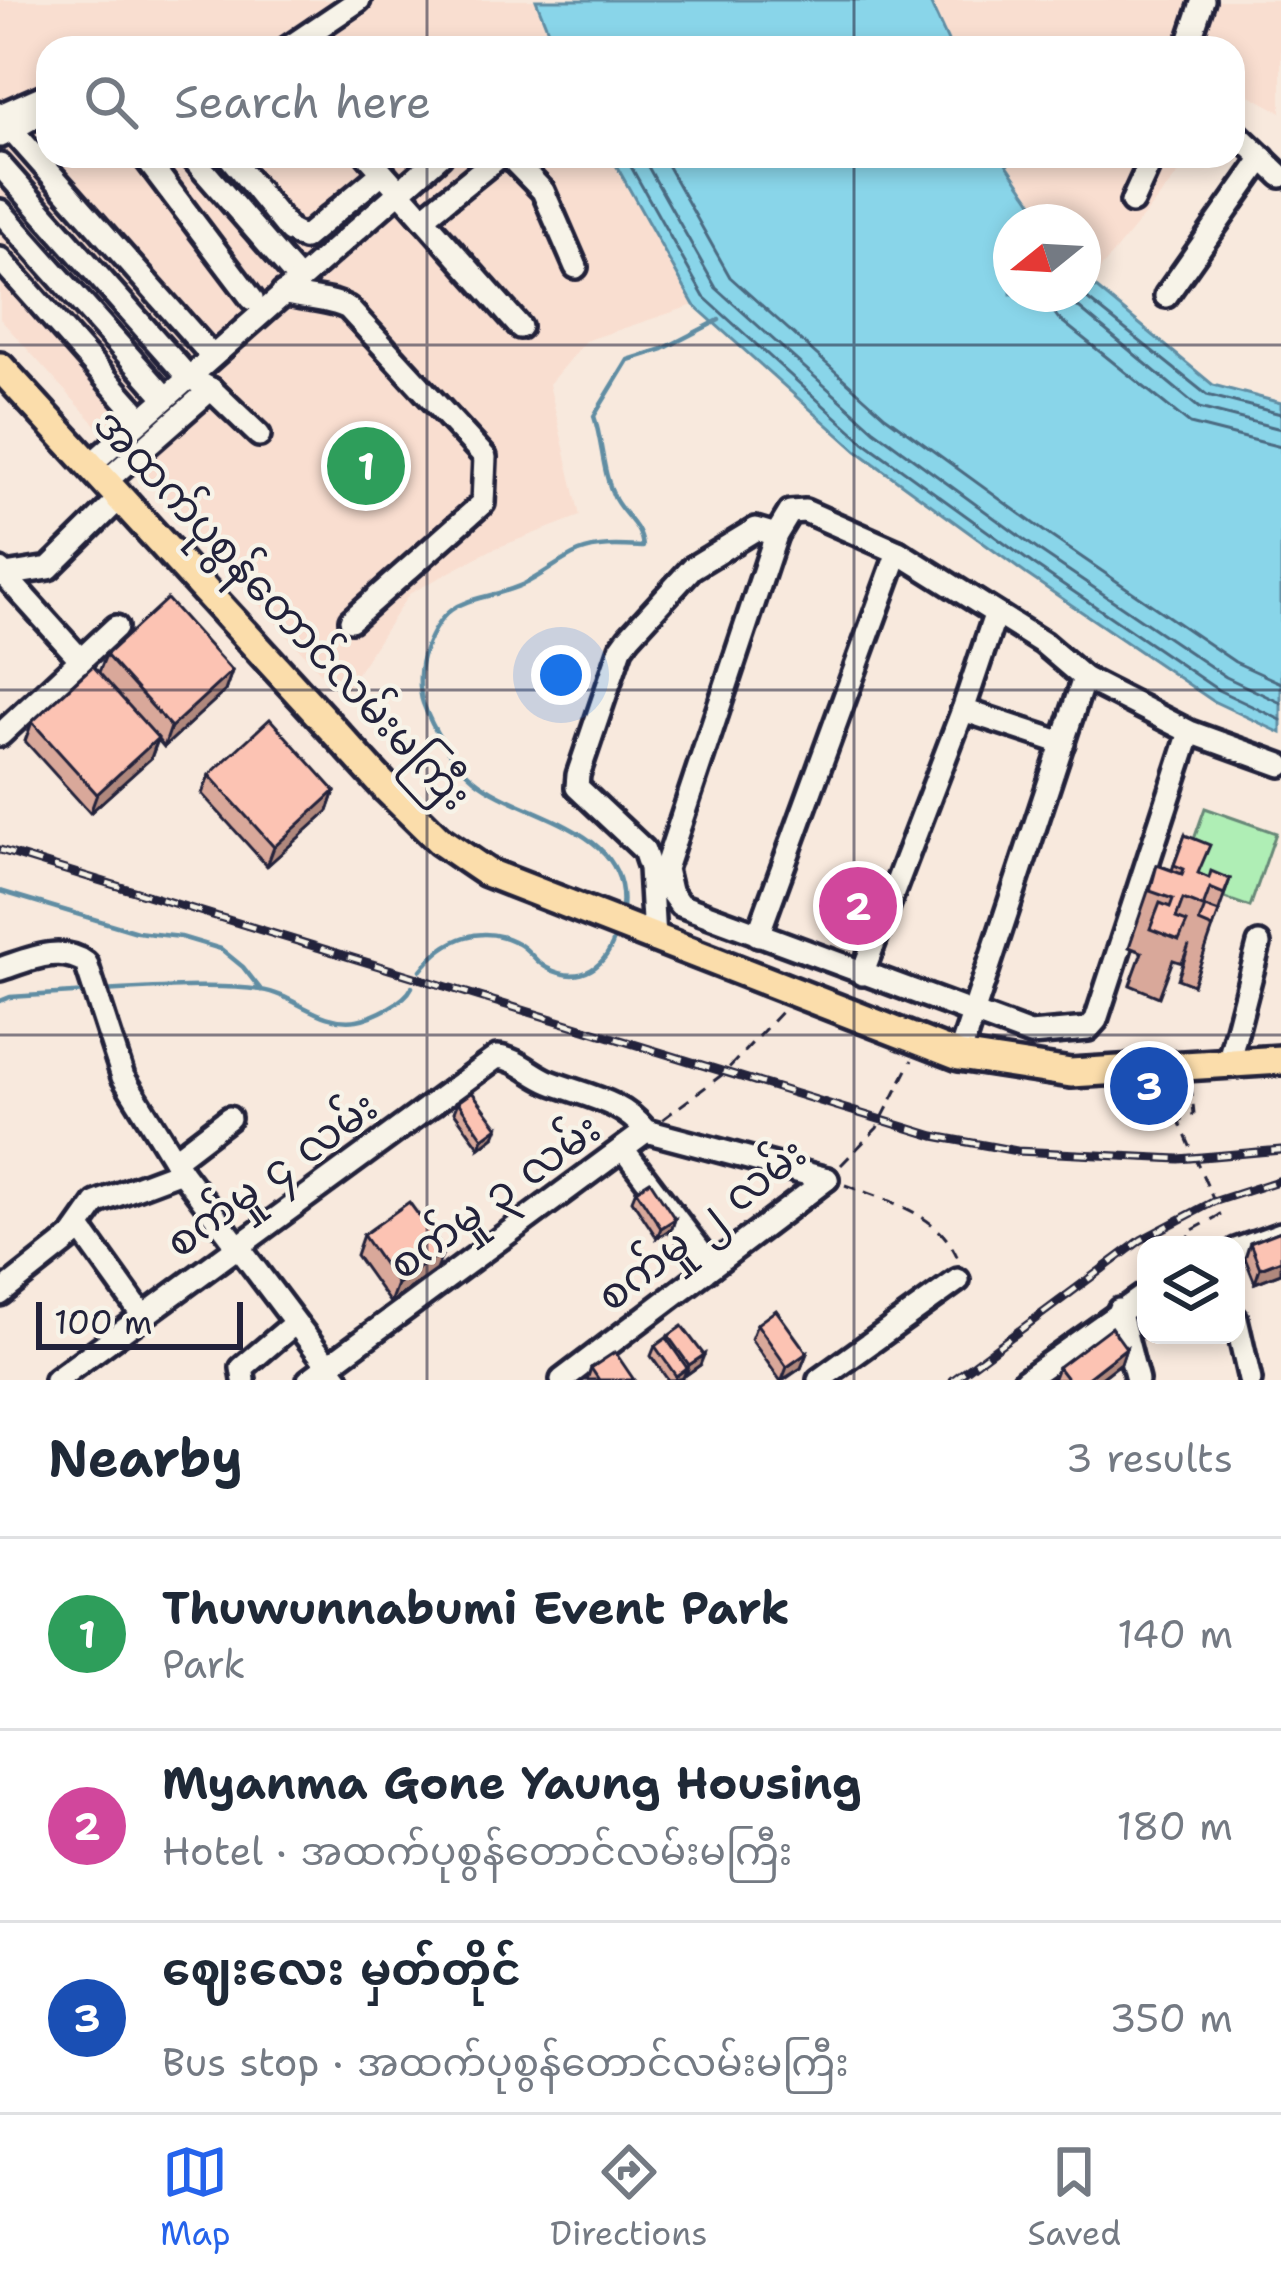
<!DOCTYPE html>
<meta charset="utf-8">
<style>
body{margin:0;font-family:"Shantell Sans","Noto Sans Myanmar",sans-serif;background:#f6f6f7;color:#1f2937}
.controls{position:absolute;right:36px;bottom:36px;display:grid;overflow:hidden;border-radius:24px;box-shadow:0 6px 18px #0003}
.controls button{width:108px;height:108px;display:grid;place-items:center;padding:0;border:0;border-bottom:3px solid #e0e1e3;background:#fff;color:#1f2937;font:60px sans-serif}
.compass{position:absolute;left:993px;top:204px;width:108px;height:108px;border-radius:50%;background:#fff;box-shadow:0 6px 18px #0003;rotate:252deg}
.scale{position:absolute;left:36px;bottom:30px;width:207px;box-sizing:border-box;padding-left:12px;border:6px solid #22223b;border-top:0;font-size:33px;line-height:42px;white-space:nowrap;color:#22223b;-webkit-text-stroke:9px #f7f3e8;paint-order:stroke}
.you{position:absolute;left:561px;top:675px;width:42px;height:42px;margin:-30px;border:9px solid #fff;border-radius:50%;background:#1a73e8;box-shadow:0 0 0 18px #1a73e833}
.badge{display:grid;place-items:center;width:78px;height:78px;border-radius:50%;background:#2563eb;color:#fff;font-size:39px;font-weight:700}
.pin{position:absolute;translate:-50% -50%;border:6px solid #fff;box-shadow:0 3px 12px #0006}
.list{margin:0;padding:0;list-style:none}
h2{display:flex;justify-content:space-between;align-items:center;height:156px;margin:0;padding:0 48px;font-size:51px}
h2 small{font-size:39px;font-weight:400;color:#747a83}
.list li{display:grid;grid-template-columns:78px 1fr auto;gap:36px;align-items:center;box-sizing:border-box;height:192px;padding:0 48px;border-top:3px solid #e0e1e3}
.list b{display:block;font-size:45px;white-space:nowrap}
.list p{margin:0;font-size:39px;white-space:nowrap;color:#747a83}
.list em{font-size:39px;font-style:normal;color:#747a83}
.icon{flex:none;width:66px;height:66px;fill:none;stroke:currentColor;stroke-width:2;stroke-linecap:round;stroke-linejoin:round}
.map{position:relative;flex:none;width:1281px;height:1380px;overflow:hidden}
.search{position:absolute;background:#fff;box-shadow:0 6px 18px #0003;left:36px;right:36px;top:36px;height:132px;display:flex;align-items:center;gap:30px;box-sizing:border-box;padding:0 42px;border-radius:36px;color:#747a83;font-size:45px}
.sheet{height:732px;background:#fff}
nav{display:flex;justify-content:space-around;align-items:center;box-sizing:border-box;height:168px;border-top:3px solid #e0e1e3;background:#fff;font-size:33px;color:#747a83}
nav a{display:grid;justify-items:center;gap:6px}
nav .on{color:#2563eb}
.map>svg:first-child{display:block}
</style>
<div class="map">
<svg width="1281" height="1380" viewBox="0 0 1281 1380">
<rect width="100%" height="100%" fill="#f8e9dd"/>
<filter id="ink" filterUnits="userSpaceOnUse"><feTurbulence type="fractalNoise" baseFrequency=".00833" numOctaves="2"/><feDisplacementMap in="SourceGraphic" scale="24" xChannelSelector="R" yChannelSelector="G"/><feConvolveMatrix kernelMatrix="1 2 1 2 8 2 1 2 1" color-interpolation-filters="sRGB"/></filter>
<g filter="url(#ink)">
<g fill="#f9ded0">
<path d="M0,0H536L555,48H48V156H611L694,305L585,341L549,384L580,516L491,550L409,594L342,696L0,319Z"/>
<path d="M929,0H1281V112L1246,93L1233,108V48H951Z"/>
<path d="M1001,156H1193L1088,284L1083,277V222H1046Z"/>
</g>
<path fill="#afeeb5" stroke="#688878" stroke-width="3" d="M1205,808L1276,833L1250,907L1179,882Z"/>
<g fill="#89d5e9" stroke="#608da3" stroke-width="3">
<path d="M536,0H929L951,48H555Z"/>
<path d="M611,156H1001L1046,222H1011V294H1083V277L1213,385L1281,403V733L1213,701L1026,574L857,451L694,305Z"/>
</g>
<g fill="none" stroke-linecap="round" stroke-linejoin="round">
<g stroke="#4b6a81" stroke-width="3">
<path d="M625,156L704,297L864,442L1033,564L1218,690L1281,720"/>
<path d="M642,156L716,288L874,430L1041,552L1226,677L1281,703"/>
<path d="M662,156L730,277L885,416L1052,537L1235,662L1281,683"/>
<path d="M1041,294L1058,318L1190,424L1281,447"/>
<path d="M1062,294L1199,408L1281,429"/>
<path d="M1081,294L1207,395L1281,414"/>
</g>
<g stroke="#608da3" stroke-width="4.5">
<path d="M0,891L137,932L181,937L221,949L243,967L261,990"/>
<path d="M621,916C637,826 522,819 474,779C451,760 433,730 423,703C418,688 419,665 425,650C447,590 475,606 524,584C543,575 560,560 579,552C599,544 622,546 643,547C641,525 625,517 615,499C602,472 603,444 594,416L628,360L663,349L719,320"/>
<path d="M421,970C445,939 482,922 519,944C530,950 536,963 547,968C582,986 607,966 616,933"/>
<path d="M101,991C150,989 212,983 261,990C295,995 320,1026 357,1020C374,1017 405,1002 412,987"/>
<path d="M0,1001L10,997L89,992"/>
</g>
<g stroke="#22223b" stroke-width="30">
<g id="minor">
<path d="M288,48L359,0"/>
<path d="M1187,48L1203,0"/>
<path d="M0,115L48,94"/>
<path d="M11,129L212,356"/>
<path d="M1233,130L1281,176"/>
<path d="M1,136L48,109"/>
<path d="M144,156L252,299"/>
<path d="M191,156L299,280"/>
<path d="M229,156L290,231L304,238L382,173"/>
<path d="M368,156L520,327"/>
<path d="M509,156L543,191L576,267"/>
<path d="M0,165L188,377L211,389L259,435"/>
<path d="M1132,202L1153,156"/>
<path d="M0,211L166,398"/>
<path d="M423,218L500,156"/>
<path d="M0,259L142,419"/>
<path d="M283,293C305,299 329,298 348,308L485,457L483,503L351,620"/>
<path d="M1166,296L1263,158"/>
<path d="M89,466L440,156"/>
<path d="M105,482L211,389"/>
<path d="M0,570L82,661"/>
<path d="M5,575L49,568L119,499"/>
<path d="M963,710L1063,743"/>
<path d="M1190,732L1096,1020L1088,1029L1030,1034L680,905L670,891L665,869L776,535L790,512L805,511L898,552L1043,643L1084,678L1190,732L1281,765"/>
<path d="M0,735L116,627"/>
<path d="M758,935L898,552"/>
<path d="M654,939L650,868L644,850L577,787L578,775L621,648L629,637L692,568L756,529L776,535"/>
<path d="M0,969C28,960 60,944 86,963L123,1077L181,1171L339,1380"/>
<path d="M862,974L963,710L995,615"/>
<path d="M959,1056L1084,678"/>
<path d="M1228,1064L1259,944"/>
<path d="M624,1150L712,1266"/>
<path d="M174,1160L229,1118"/>
<path d="M80,1228L143,1316"/>
<path d="M1236,1250L1281,1234"/>
<path d="M0,1294L72,1237L96,1203L181,1171"/>
<path d="M1119,1310L1137,1380"/>
<path d="M1236,1319L1250,1380"/>
<path d="M56,1380L497,1057C517,1058 532,1075 550,1082C586,1096 621,1100 646,1131L827,1179"/>
<path d="M244,1380L242,1368L295,1323"/>
<path d="M309,1380L646,1131"/>
<path d="M562,1380L827,1179"/>
<path d="M819,1380L958,1280"/>
<path d="M1025,1380L1146,1294"/>
</g>
</g>
<g stroke="#22223b" stroke-width="36">
<path id="major" d="M0,367L388,790L439,840L486,872L959,1056L1071,1073L1281,1060"/>
</g>
<g stroke="#22223b" stroke-width="3" stroke-dasharray="12 9" stroke-linecap="butt">
<path d="M1191,1084L1194,1114L1179,1121L1220,1215L1187,1233L1194,1245"/>
<path d="M663,1119L723,1074L784,1009"/>
<path d="M841,1165L877,1128L912,1060"/>
<path d="M845,1185C891,1202 943,1214 960,1264"/>
</g>
<use href="#minor" stroke="#f7f3e8" stroke-width="21"/>
<use href="#major" stroke="#fbddab" stroke-width="27"/>
<g stroke="#22223b" stroke-width="9">
<g id="rail">
<path d="M0,850L934,1136L1017,1151L1179,1159L1281,1150"/>
<path d="M953,1380L1141,1240L1213,1202L1281,1180"/>
</g>
</g>
<use href="#rail" stroke="#f7f3e8" stroke-width="4.5" stroke-dasharray="14" stroke-linecap="butt"/>
</g>
<g fill="#d9a89a" stroke="#22223b" stroke-width="3">
<path d="M106,655L232,671L225,691L164,747L158,740L151,758L90,813L25,741L32,722L99,672Z"/>
<path d="M209,775L335,791L328,811L267,866L202,794Z"/>
<path d="M1185,835L1199,874L1209,878L1230,879L1193,985L1178,979L1189,945L1182,963L1173,960L1159,997L1130,985L1142,952L1129,947L1157,865L1172,870Z"/>
<path d="M458,1102L494,1137L480,1148L454,1112Z"/>
<path d="M636,1190L675,1219L672,1228L657,1238L632,1200Z"/>
<path d="M1281,1231V1273L1255,1283L1245,1258L1250,1243Z"/>
<path d="M363,1235L444,1250L436,1270L390,1303L356,1255Z"/>
<path d="M757,1324L807,1353L801,1368L784,1380H780L751,1339Z"/>
<path d="M668,1336L700,1365L686,1375L685,1374L680,1380H668L651,1356L655,1346L667,1340Z"/>
<path d="M1126,1348L1121,1363L1099,1380H1053L1058,1367Z"/>
<path d="M591,1368L634,1380H587Z"/>
</g>
<g fill="#b0887d" stroke="#22223b" stroke-width="3">
<path d="M232,671L225,691L164,747L171,727Z"/>
<path d="M158,738L151,758L90,813L97,794Z"/>
<path d="M335,791L328,811L267,866L274,847Z"/>
<path d="M498,1127L494,1137L480,1148L483,1138Z"/>
<path d="M675,1219L672,1228L657,1238L661,1228Z"/>
<path d="M444,1250L436,1270L390,1303L397,1284Z"/>
<path d="M1281,1260V1273L1255,1283L1260,1268Z"/>
<path d="M1126,1348L1121,1363L1099,1380H1085Z"/>
<path d="M807,1353L801,1368L782,1380L787,1367Z"/>
<path d="M704,1355L700,1365L686,1375L689,1365Z"/>
<path d="M687,1368L683,1378L675,1380L676,1376Z"/>
</g>
<g fill="#fcc3b3" stroke="#22223b" stroke-width="3">
<path d="M167,599L232,671L171,727L106,655Z"/>
<path d="M93,666L158,738L97,794L32,722Z"/>
<path d="M270,719L335,791L274,847L209,775Z"/>
<path d="M1185,835L1210,845L1198,873L1209,878L1211,871L1230,879L1224,894L1210,888L1203,907L1183,899L1176,918L1187,922L1179,940L1150,929L1160,903L1170,907L1173,899L1150,891L1157,865L1182,874L1184,869L1174,865Z"/>
<path d="M1205,907L1219,912L1213,928L1199,922Z"/>
<path d="M472,1092L498,1127L483,1138L458,1102Z"/>
<path d="M650,1181L675,1219L661,1228L636,1190Z"/>
<path d="M409,1202L444,1250L397,1284L363,1235Z"/>
<path d="M1281,1231V1260L1260,1268L1250,1243Z"/>
<path d="M776,1310L807,1353L787,1367L757,1324Z"/>
<path d="M682,1326L704,1355L689,1365L668,1336Z"/>
<path d="M1111,1327L1126,1348L1085,1380H1068L1058,1367Z"/>
<path d="M666,1338L687,1368L676,1376L655,1346Z"/>
<path d="M615,1352L634,1380H599L591,1368Z"/>
</g>
</g>
<path fill="none" stroke="#22223b" stroke-width="3" stroke-opacity="0.55" d="M427,0V48M854,0V48M427,156V1380M854,156V1380M0,345H1281M0,690H1281M0,1035H1281"/>
<g text-anchor="middle" dominant-baseline="central" stroke-width="9" stroke-linejoin="round" paint-order="stroke">
<g font-size="42" fill="#22223b" stroke="#f7f3e8">
<text transform="translate(283 609) rotate(47)">အထက်ပုစွန်တောင်လမ်းမကြီး</text>
<text transform="translate(271 1174) rotate(-36)">စက်မှု ၄ လမ်း</text>
<text transform="translate(494 1196) rotate(-36)">စက်မှု ၃ လမ်း</text>
<text transform="translate(701 1224) rotate(-38)">စက်မှု ၂ လမ်း</text>
</g>
</g>
</svg>
<div class="controls">
<button><svg class="icon" aria-label="layers" viewBox="0 0 24 24"><path d="M12 4l9 5-9 5-9-5zM3 14l9 5 9-5"/></svg></button>
</div>
<svg class="compass" viewBox="-18 -18 36 36"><path d="M0-13l5 13h-10z" fill="#e53935"/><path d="M0 13l5-13h-10z" fill="#747a83"/></svg>
<div class="scale">100 m</div>
<div class="you"></div>
<div class="pin badge" style="left:366px;top:466px;background:#2e9e5b">1</div>
<div class="pin badge" style="left:858px;top:906px;background:#d1479c">2</div>
<div class="pin badge" style="left:1149px;top:1086px;background:#1a4fb4">3</div>
<div class="search"><svg class="icon" aria-label="search" viewBox="0 0 24 24"><circle cx="10" cy="10" r="6"/><path d="M15 15l6 6"/></svg>Search here</div>
</div>
<section class="sheet">
<h2>Nearby<small>3 results</small></h2>
<ul class="list">
<li><span class="badge" style="background:#2e9e5b">1</span><div><b>Thuwunnabumi Event Park</b><p>Park</p></div><em>140 m</em></li>
<li><span class="badge" style="background:#d1479c">2</span><div><b>Myanma Gone Yaung Housing</b><p>Hotel · အထက်ပုစွန်တောင်လမ်းမကြီး</p></div><em>180 m</em></li>
<li><span class="badge" style="background:#1a4fb4">3</span><div><b>ဈေးလေး မှတ်တိုင်</b><p>Bus stop · အထက်ပုစွန်တောင်လမ်းမကြီး</p></div><em>350 m</em></li>
</ul>
</section>
<nav>
<a class="on"><svg class="icon" aria-label="map" viewBox="0 0 24 24"><path d="M3 6l6-2 6 2 6-2v14l-6 2-6-2-6 2zM9 4v14M15 6v14"/></svg>Map</a>
<a><svg class="icon" aria-label="directions" viewBox="0 0 24 24"><path d="M12 3l9 9-9 9-9-9zM9 14v-3h6M13 9l2 2-2 2"/></svg>Directions</a>
<a><svg class="icon" aria-label="saved" viewBox="0 0 24 24"><path d="M7 4h10v16l-5-4-5 4z"/></svg>Saved</a>
</nav>
